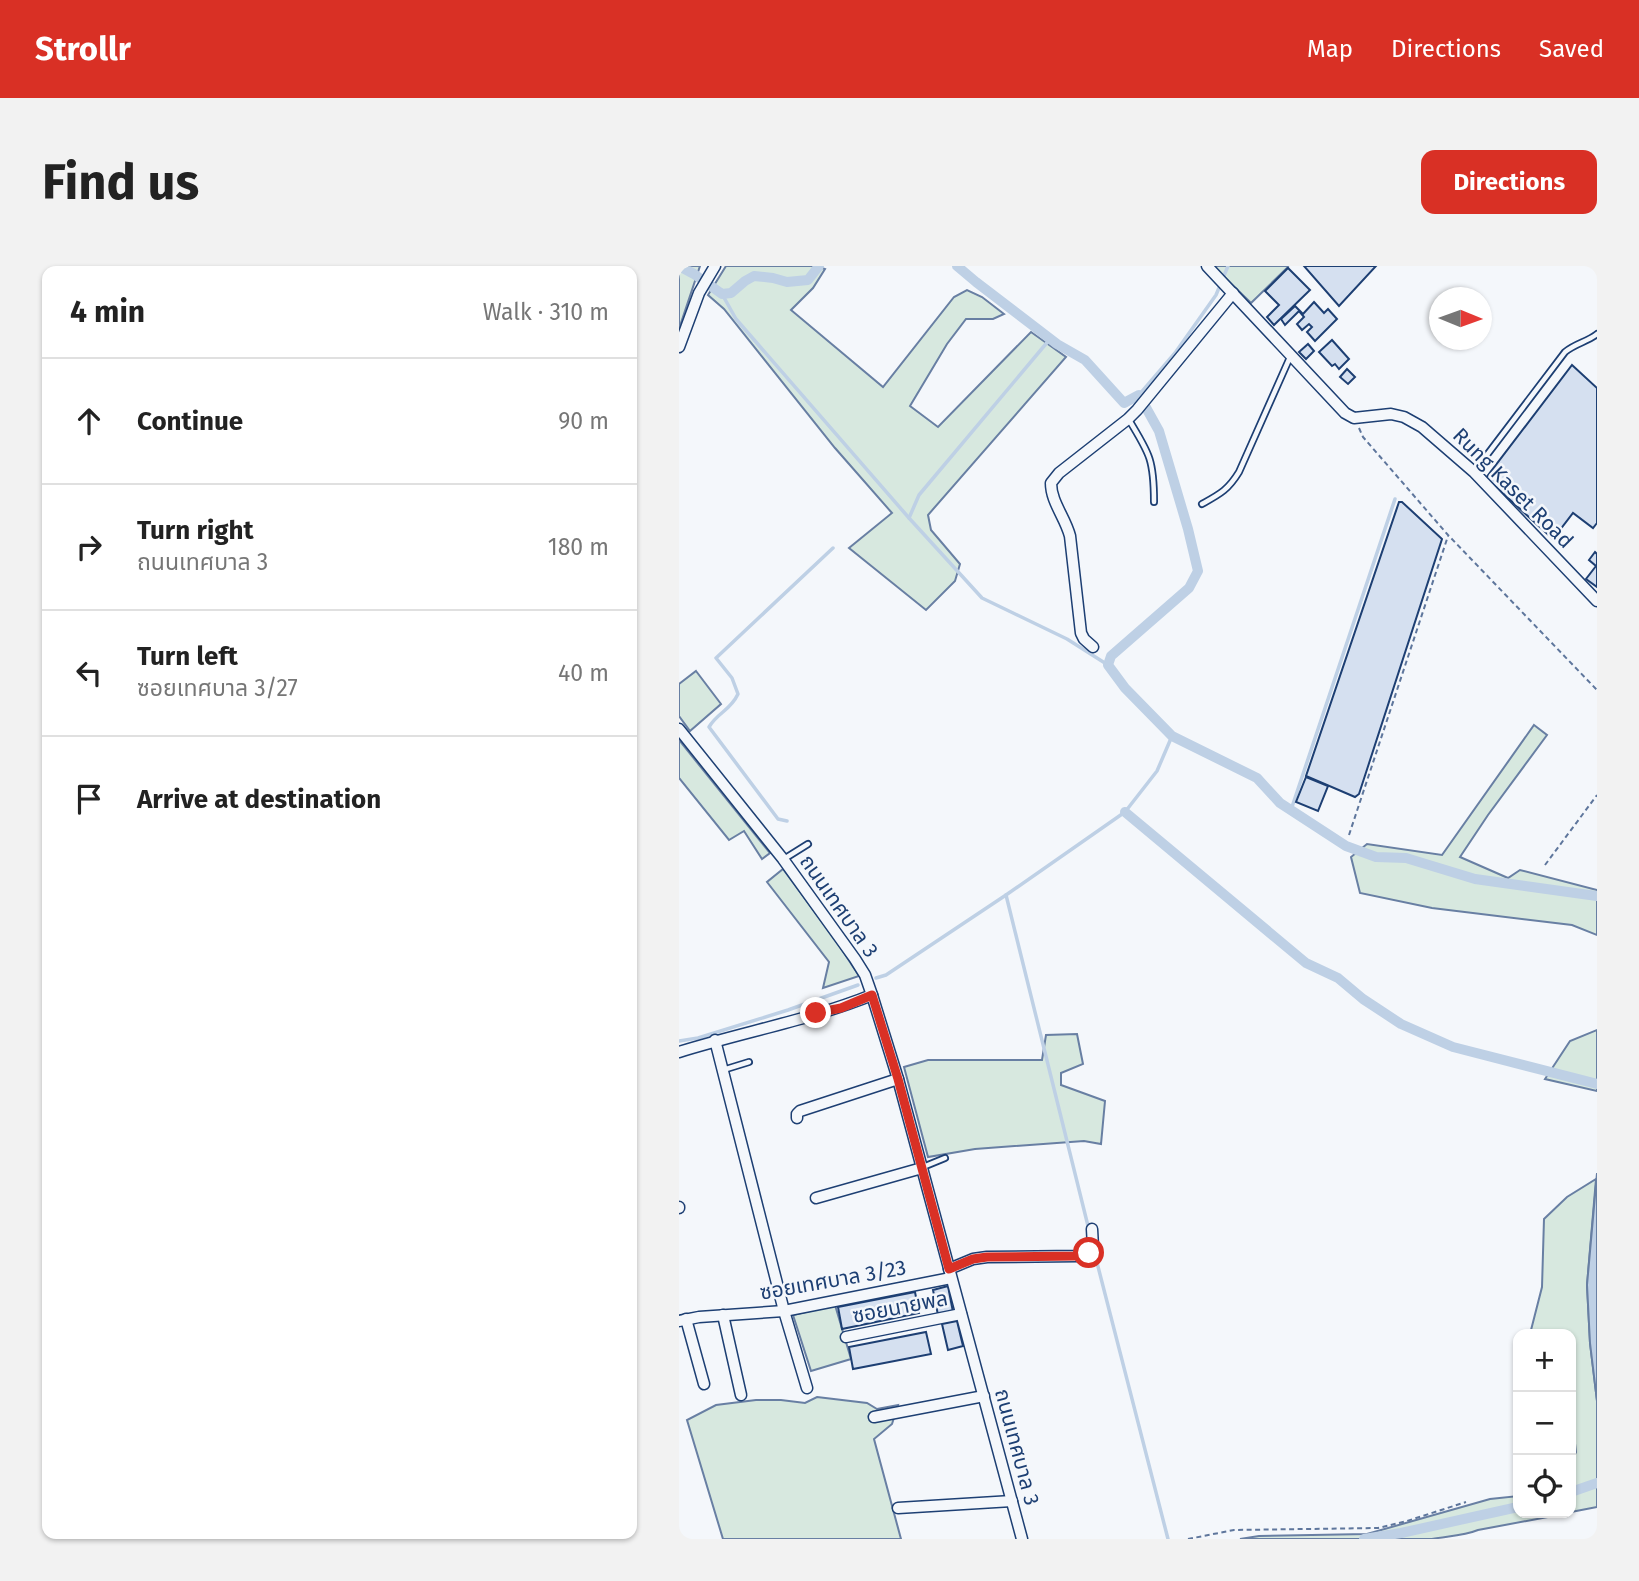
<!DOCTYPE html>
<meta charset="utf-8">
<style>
body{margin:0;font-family:"Fira Sans","Noto Sans Thai",sans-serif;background:#f2f2f2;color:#222}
.controls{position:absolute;right:21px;bottom:21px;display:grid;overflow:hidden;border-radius:14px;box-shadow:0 2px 5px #0004}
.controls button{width:63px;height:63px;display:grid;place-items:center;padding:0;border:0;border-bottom:2px solid #e0e0e0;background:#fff;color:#222;font:35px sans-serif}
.compass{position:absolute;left:750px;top:21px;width:63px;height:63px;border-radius:50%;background:#fff;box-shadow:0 2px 5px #0004;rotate:91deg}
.stop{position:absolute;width:21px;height:21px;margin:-16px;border:5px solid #d93025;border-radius:50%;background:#fff}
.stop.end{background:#d93025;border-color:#fff;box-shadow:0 2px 7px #0008}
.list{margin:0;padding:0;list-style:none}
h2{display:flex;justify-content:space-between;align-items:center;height:91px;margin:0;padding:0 28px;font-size:30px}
h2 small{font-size:23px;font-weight:400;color:#767676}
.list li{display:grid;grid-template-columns:46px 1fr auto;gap:21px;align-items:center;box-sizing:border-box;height:126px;padding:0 28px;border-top:2px solid #e0e0e0}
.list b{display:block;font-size:26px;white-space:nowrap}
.list p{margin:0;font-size:23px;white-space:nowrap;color:#767676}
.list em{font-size:23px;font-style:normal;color:#767676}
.icon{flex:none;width:38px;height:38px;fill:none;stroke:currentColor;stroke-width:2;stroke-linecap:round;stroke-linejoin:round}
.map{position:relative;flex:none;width:918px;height:1273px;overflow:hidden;border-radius:14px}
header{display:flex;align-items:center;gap:42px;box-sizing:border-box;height:98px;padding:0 35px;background:#d93025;color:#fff}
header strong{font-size:33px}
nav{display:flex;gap:38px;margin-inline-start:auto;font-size:24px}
.intro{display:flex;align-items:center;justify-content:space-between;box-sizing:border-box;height:168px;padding:0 42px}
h1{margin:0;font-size:49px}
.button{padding:18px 32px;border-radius:14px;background:#d93025;color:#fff;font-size:24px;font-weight:700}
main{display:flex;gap:42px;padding:0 42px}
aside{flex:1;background:#fff;border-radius:14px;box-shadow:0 2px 5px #0004}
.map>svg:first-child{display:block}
</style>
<header>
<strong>Strollr</strong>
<nav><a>Map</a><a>Directions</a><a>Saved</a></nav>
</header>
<div class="intro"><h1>Find us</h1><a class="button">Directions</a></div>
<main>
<aside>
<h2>4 min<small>Walk · 310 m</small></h2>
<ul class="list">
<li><svg class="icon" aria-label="ahead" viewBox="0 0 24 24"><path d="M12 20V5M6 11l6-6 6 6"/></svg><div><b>Continue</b></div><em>90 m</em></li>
<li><svg class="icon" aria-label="right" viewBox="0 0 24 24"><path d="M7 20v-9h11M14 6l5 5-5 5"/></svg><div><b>Turn right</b><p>ถนนเทศบาล 3</p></div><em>180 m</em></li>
<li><svg class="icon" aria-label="left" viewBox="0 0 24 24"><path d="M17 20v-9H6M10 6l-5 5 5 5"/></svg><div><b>Turn left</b><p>ซอยเทศบาล 3/27</p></div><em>40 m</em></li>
<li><svg class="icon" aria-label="arrive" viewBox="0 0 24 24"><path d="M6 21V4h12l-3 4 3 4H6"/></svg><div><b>Arrive at destination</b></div></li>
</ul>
</aside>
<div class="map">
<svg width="918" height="1273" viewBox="0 0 918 1273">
<rect width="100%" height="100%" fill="#f4f7fb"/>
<g fill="#d7e8df" stroke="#687fa3" stroke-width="2">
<path d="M0,0H21L0,63Z"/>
<path d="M47,0H137L146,3L134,22L112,44L204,121L275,31L288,24L303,31L325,48L314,53H287L268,78L231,140L259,161L352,66L387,91L249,249L252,264L281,298L276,315L247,344L170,282L213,247L156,182L45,43L29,29Z"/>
<path d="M534,0H608L609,1L572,37Z"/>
<path d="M17,405L42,438L11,465L0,450V418Z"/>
<path d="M855,459L868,469L809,549L781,591L829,612L841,604L918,624V669L893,659L753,642L681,627L672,591L688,578L763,589Z"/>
<path d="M0,474L91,587L83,593L65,565L50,574L0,512Z"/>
<path d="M104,603L158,676L180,710L144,722L150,696L88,616Z"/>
<path d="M918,764V825L866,813L891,775Z"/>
<path d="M398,768L404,798L382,807V819L426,835L422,878L405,875L296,883L249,891L225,801L249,794H363L367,769Z"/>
<path d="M917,913L908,1019L911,1077L918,1135V1241L892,1246V1197L897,1186L892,1143V1068H851L863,1021L865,953L888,931Z"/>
<path d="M156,1039L172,1093L132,1105L114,1049Z"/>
<path d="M138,1131L188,1137L198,1143L219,1139L213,1158L195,1173L222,1273H44L8,1154L37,1139L77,1134H102L126,1137Z"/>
<path d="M839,1230V1247H890L799,1264C784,1270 769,1270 753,1273H561L580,1270L688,1268L811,1233Z"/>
</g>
<path fill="#bed0e5" stroke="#687fa3" stroke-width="2" d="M918,907V1135L911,1077L908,1019Z"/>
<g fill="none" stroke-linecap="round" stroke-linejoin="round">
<g stroke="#bed0e5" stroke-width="3.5">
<path d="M43,28L57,53L230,252"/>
<path d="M371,73L240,229L230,252L303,332L388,373L429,399"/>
<path d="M460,129L496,87L537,29L549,0"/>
<path d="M612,544L716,233"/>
<path d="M108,555L99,553L30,461C39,446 51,445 59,428L53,412L37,392L154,282"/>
<path d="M327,629L410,964"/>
<path d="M197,712L207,709L327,629L446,546L478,505L493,470"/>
<path d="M0,775L19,772L109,744L179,719"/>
<path d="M415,985L489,1273"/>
</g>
<g stroke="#bed0e5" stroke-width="10">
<path d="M0,0L15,8L43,28L52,27L66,15L75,10L94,12L108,16L129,14L140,0"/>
<path d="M278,0L297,16L378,78L406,94L445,137L460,129L480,165L509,263L519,305L510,322L432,390L429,399L446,422L493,470L578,512L601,537L667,580L697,591L727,592L796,613L918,630"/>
<path d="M446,546L627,697L659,712L684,733L722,758L774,781L918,818"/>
<path d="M892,1226L918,1217"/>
<path d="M685,1273L722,1267L839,1241"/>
</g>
</g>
<g fill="#d5e0f0" stroke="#1d3f73" stroke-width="2">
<path d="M625,0H697L660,40Z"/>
<path d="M609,2L631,24L595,59L588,51L600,39L586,25Z"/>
<path d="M635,36L645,47L649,43L658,53L636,75L628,66L633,61L630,58L623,64L618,58L625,51L620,45L606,59L602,53L616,40L624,48Z"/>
<path d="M653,74L670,93L660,103L656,98L653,100L640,86Z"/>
<path d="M629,78L635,85L627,93L620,86Z"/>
<path d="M893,99L918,122V257L914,262L894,247L874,273L807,212Z"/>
<path d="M668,103L676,111L669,118L661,111Z"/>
<path d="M720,236H723L763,273L680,528L676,531L627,510Z"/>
<path d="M916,286L918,288V321L907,313L917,300L910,294Z"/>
<path d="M627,511L649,520L639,545L617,536Z"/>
<path d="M269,1020L274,1046L259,1049L254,1024Z"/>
<path d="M236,1026L240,1047L163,1063L159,1041Z"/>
<path d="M278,1055L284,1080L269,1084L263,1058Z"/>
<path d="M247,1066L252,1088L174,1103L170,1081Z"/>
</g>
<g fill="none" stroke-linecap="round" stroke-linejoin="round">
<g stroke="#1d3f73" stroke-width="8">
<g id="lane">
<path d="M450,154C471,188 475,195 475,236"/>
<path d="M795,206L886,86C897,77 908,76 918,68"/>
<path d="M523,238C541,228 549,224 560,206L612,89"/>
<path d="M105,593L129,578"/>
<path d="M44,804L70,796"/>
<path d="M244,901L266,892"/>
</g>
</g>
<g stroke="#1d3f73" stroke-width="13">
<g id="street">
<path d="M528,0L666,147L675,152L712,148L725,151L743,161L795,206L918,335"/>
<path d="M0,81L20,27L36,0"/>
<path d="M414,381L405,373L402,367L391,270C386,251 372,236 372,217L380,207L449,153L458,144L554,27"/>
<path d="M0,463L104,593L176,693L186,709L193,729L219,813L343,1273"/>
<path d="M36,774L105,1045L128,1122"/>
<path d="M0,786C64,766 131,754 193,729"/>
<path d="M118,852V848L121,845L219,813"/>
<path d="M137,932L243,902"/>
<path d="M0,941V942"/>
<path d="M270,1003L294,993L308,991L398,990L410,987L414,981L413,963"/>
<path d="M44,1049L62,1129"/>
<path d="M7,1053L25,1118"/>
<path d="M0,1055L20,1051L105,1045L272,1012"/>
<path d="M167,1071L282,1048"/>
<path d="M195,1151L305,1130"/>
<path d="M219,1242L333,1235"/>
</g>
</g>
<g stroke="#5e769c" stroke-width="2" stroke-dasharray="5 3.5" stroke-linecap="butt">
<path d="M680,162L684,171L769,269L918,424"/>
<path d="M670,569L769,270"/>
<path d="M866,599L918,529"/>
<path d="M509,1273L555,1264L699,1262L728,1255L787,1236"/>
</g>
<use href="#lane" stroke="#f4f7fb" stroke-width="4.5"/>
<use href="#street" stroke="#f4f7fb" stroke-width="10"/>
</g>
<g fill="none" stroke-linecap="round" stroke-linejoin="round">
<path stroke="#d93025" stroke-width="9" d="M137,747L162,742L193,729L219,813L270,1003L294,993L308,991L398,990L410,987"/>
</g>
<g text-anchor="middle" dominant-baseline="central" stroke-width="5" stroke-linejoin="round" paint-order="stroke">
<g font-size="21" fill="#1d3f73" stroke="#f4f7fb">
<text transform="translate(834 222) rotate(45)">Rung Kaset Road</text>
<text transform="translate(160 640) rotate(55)">ถนนเทศบาล 3</text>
<text transform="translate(154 1014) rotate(-10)">ซอยเทศบาล 3/23</text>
<text transform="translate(221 1041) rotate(-11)">ซอยนายพล</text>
<text transform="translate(338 1181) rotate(75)">ถนนเทศบาล 3</text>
</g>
</g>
</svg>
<div class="controls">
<button>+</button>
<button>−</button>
<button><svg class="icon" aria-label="locate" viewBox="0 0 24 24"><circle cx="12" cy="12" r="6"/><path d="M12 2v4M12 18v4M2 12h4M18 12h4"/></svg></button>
</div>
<svg class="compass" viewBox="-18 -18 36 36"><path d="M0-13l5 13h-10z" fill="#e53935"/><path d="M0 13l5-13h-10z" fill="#767676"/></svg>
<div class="stop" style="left:410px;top:987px"></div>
<div class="stop end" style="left:137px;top:747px"></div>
</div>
</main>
